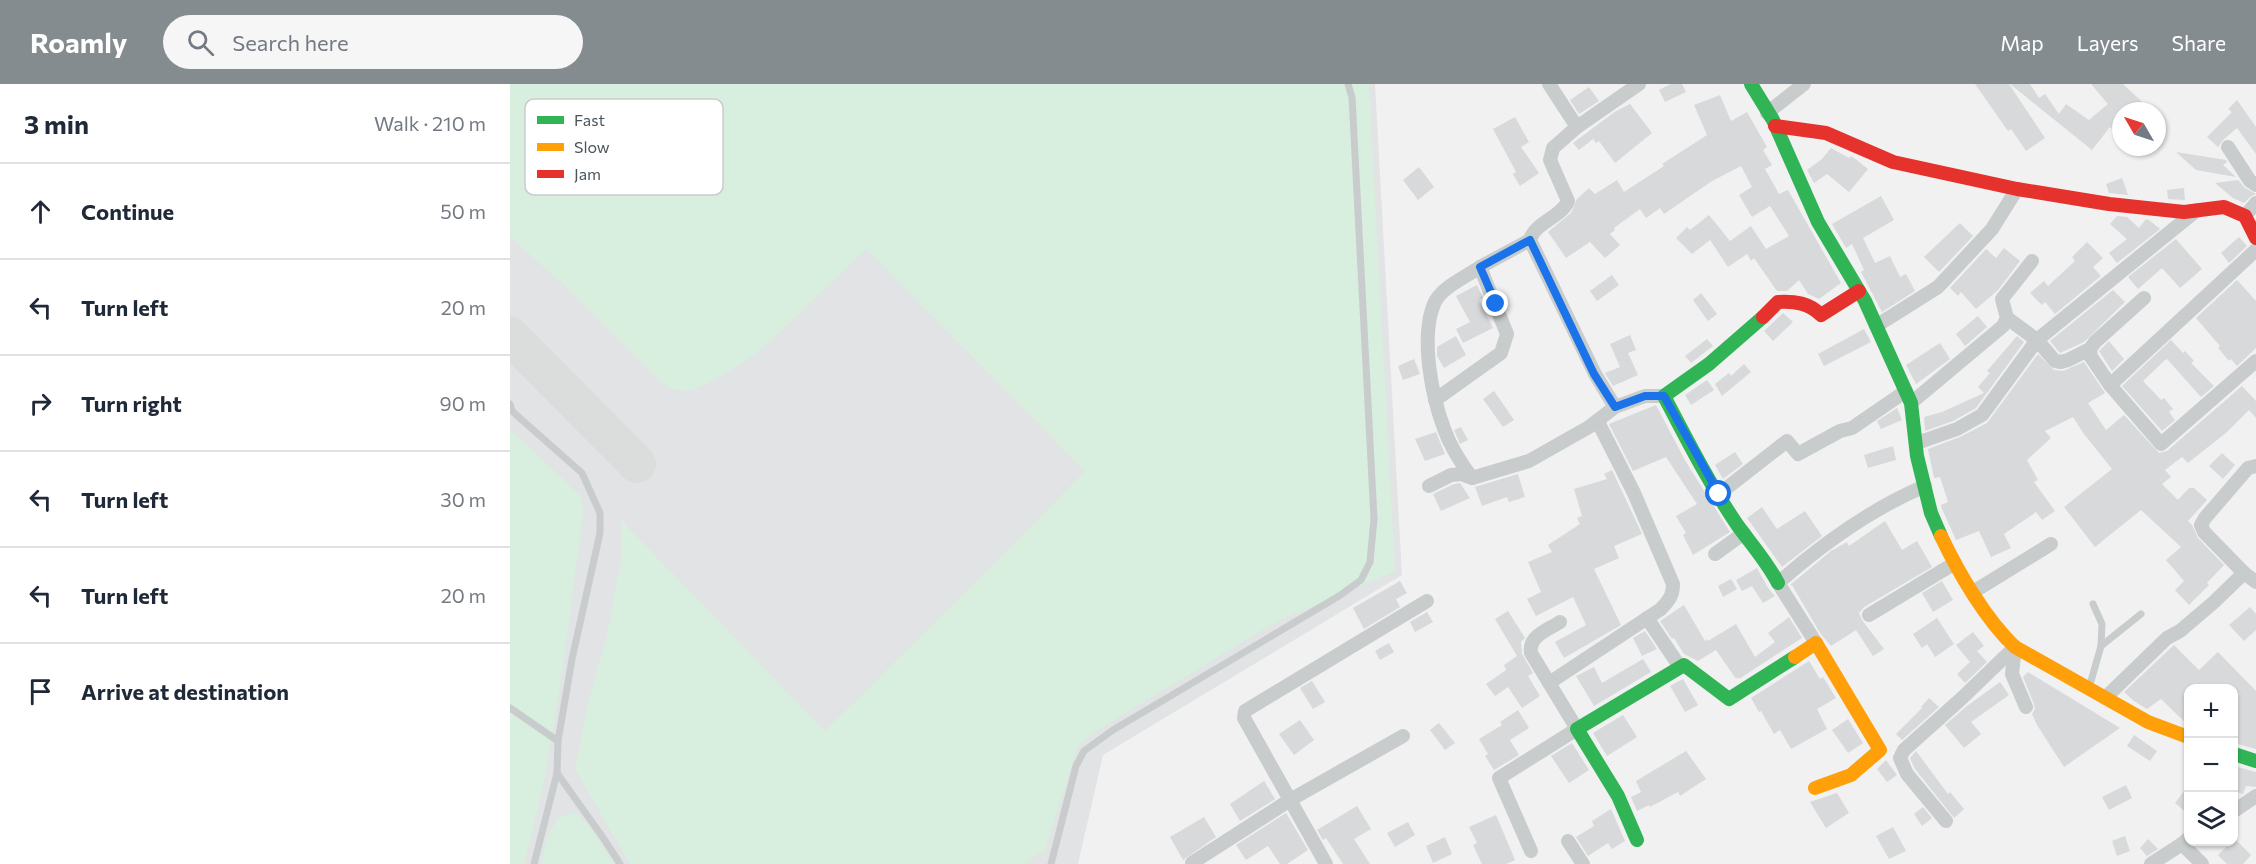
<!DOCTYPE html>
<meta charset="utf-8">
<style>
body{margin:0;font-family:Commissioner,sans-serif;background:#f6f6f7;color:#1f2937}
.controls{position:absolute;right:18px;bottom:18px;display:grid;overflow:hidden;border-radius:12px;box-shadow:0 2px 4px #0004}
.controls button{width:54px;height:54px;display:grid;place-items:center;padding:0;border:0;border-bottom:2px solid #e0e1e3;background:#fff;color:#1f2937;font:30px sans-serif}
.compass{position:absolute;left:1602px;top:18px;width:54px;height:54px;border-radius:50%;background:#fff;box-shadow:0 2px 4px #0004;rotate:309deg}
.stop{position:absolute;width:18px;height:18px;margin:-14px;border:4px solid #1a73e8;border-radius:50%;background:#fff}
.stop.end{background:#1a73e8;border-color:#fff;box-shadow:0 2px 6px #0008}
.list{margin:0;padding:0;list-style:none}
h2{display:flex;justify-content:space-between;align-items:center;height:78px;margin:0;padding:0 24px;font-size:26px}
h2 small{font-size:20px;font-weight:400;color:#747a83}
.list li{display:grid;grid-template-columns:39px 1fr auto;gap:18px;align-items:center;box-sizing:border-box;height:96px;padding:0 24px;border-top:2px solid #e0e1e3}
.list b{display:block;font-size:22px;white-space:nowrap}
.list em{font-size:20px;font-style:normal;color:#747a83}
.icon{flex:none;width:33px;height:33px;fill:none;stroke:currentColor;stroke-width:2;stroke-linecap:round;stroke-linejoin:round}
.map{position:relative;flex:none;width:1746px;height:780px;overflow:hidden}
header{display:flex;align-items:center;gap:36px;box-sizing:border-box;height:84px;padding:0 30px;background:#848c90;color:#fff}
header strong{font-size:28px}
nav{display:flex;gap:33px;margin-inline-start:auto;font-size:21px}
.search{width:420px;height:54px;background:#f6f6f7;display:flex;align-items:center;gap:15px;box-sizing:border-box;padding:0 21px;border-radius:33px;color:#747a83;font-size:22px}
main{display:flex}
aside{flex:1;background:#fff}
.map>svg:first-child{display:block}
</style>
<header>
<strong>Roamly</strong>
<div class="search"><svg class="icon" aria-label="search" viewBox="0 0 24 24"><circle cx="10" cy="10" r="6"/><path d="M15 15l6 6"/></svg>Search here</div>
<nav><a>Map</a><a>Layers</a><a>Share</a></nav>
</header>
<main>
<aside>
<h2>3 min<small>Walk · 210 m</small></h2>
<ul class="list">
<li><svg class="icon" aria-label="ahead" viewBox="0 0 24 24"><path d="M12 20V5M6 11l6-6 6 6"/></svg><div><b>Continue</b></div><em>50 m</em></li>
<li><svg class="icon" aria-label="left" viewBox="0 0 24 24"><path d="M17 20v-9H6M10 6l-5 5 5 5"/></svg><div><b>Turn left</b></div><em>20 m</em></li>
<li><svg class="icon" aria-label="right" viewBox="0 0 24 24"><path d="M7 20v-9h11M14 6l5 5-5 5"/></svg><div><b>Turn right</b></div><em>90 m</em></li>
<li><svg class="icon" aria-label="left" viewBox="0 0 24 24"><path d="M17 20v-9H6M10 6l-5 5 5 5"/></svg><div><b>Turn left</b></div><em>30 m</em></li>
<li><svg class="icon" aria-label="left" viewBox="0 0 24 24"><path d="M17 20v-9H6M10 6l-5 5 5 5"/></svg><div><b>Turn left</b></div><em>20 m</em></li>
<li><svg class="icon" aria-label="arrive" viewBox="0 0 24 24"><path d="M6 21V4h12l-3 4 3 4H6"/></svg><div><b>Arrive at destination</b></div></li>
</ul>
</aside>
<div class="map">
<svg width="1746" height="780" viewBox="0 0 1746 780">
<rect width="100%" height="100%" fill="#f1f1f1"/>
<path fill="#e1e3e4" d="M0,0H865L892,491L593,671L568,780H0Z"/>
<g fill="#d8eede">
<path d="M0,0H859L885,487L768,537L579,651L567,664L535,767L521,774L516,780H120L65,685L78,620L98,545L111,476V436L315,647L507,457L575,387L356,165L250,267C234,278 193,306 175,307C167,307 160,304 153,300L54,201L0,153Z"/>
<path d="M0,345L70,411L74,425C57,543 47,665 14,780H0Z"/>
<path d="M65,728L77,739L104,780H31L36,757L47,734Z"/>
</g>
<g fill="none" stroke-linecap="round" stroke-linejoin="round">
<path stroke="#dbdcdc" stroke-width="38" d="M0,252L127,380"/>
</g>
<g fill="#d7d9da">
<path d="M1161,0H1172L1176,8L1155,18L1149,6Z"/>
<path d="M1465,0H1499L1535,54L1516,67L1501,45L1498,47Z"/>
<path d="M1500,0H1520L1529,14L1535,10L1549,30L1556,20L1579,36L1598,20L1581,0H1613L1642,27H1611V53L1600,43L1582,66Z"/>
<path d="M1079,3L1089,17L1069,30L1060,16Z"/>
<path d="M1210,11L1221,37L1237,28L1257,63L1253,66L1262,81L1255,85L1269,110L1278,106L1331,199L1309,215L1298,210L1289,196L1277,207H1267L1244,174L1241,177L1237,170L1218,183L1200,156L1182,170L1166,154L1177,143L1180,146L1199,131L1220,157L1241,142L1256,165L1279,152L1260,122L1242,133L1229,111L1242,103L1231,82L1202,97L1154,130L1150,124L1136,134L1130,125L1104,144L1105,146L1100,150L1110,161L1095,174L1080,158L1056,174L1038,148L1061,129L1067,115L1079,104L1085,110L1107,96L1114,108L1154,82L1152,80L1197,51L1184,21Z"/>
<path d="M1727,16L1746,43V70L1727,44L1713,56L1708,63L1697,53L1722,28L1718,25Z"/>
<path d="M1120,20L1142,49L1105,79L1089,57L1086,59L1083,55L1069,66L1063,59L1106,27Z"/>
<path d="M1005,33L1019,58L1011,63L1029,89L1010,102L1003,90L1006,88L983,45Z"/>
<path d="M1321,64L1339,74L1341,72L1344,74L1358,85L1339,108L1317,90L1304,99L1297,86L1312,75Z"/>
<path d="M1666,68L1716,76L1717,78L1713,81L1726,93L1686,86Z"/>
<path d="M909,83L924,103L908,116L893,96Z"/>
<path d="M1612,94L1618,111L1599,109L1596,100Z"/>
<path d="M1728,96L1735,104L1746,110L1740,113L1734,119L1723,114L1705,99Z"/>
<path d="M1674,104L1675,116L1658,115L1657,106Z"/>
<path d="M1371,112L1384,136L1353,154L1365,179L1380,172L1390,193L1396,190L1405,207L1372,228L1351,188L1354,186L1342,160L1336,164L1322,140Z"/>
<path d="M1607,132L1617,133L1629,144L1636,135L1639,136L1650,145L1607,179L1599,169L1617,155L1600,140Z"/>
<path d="M1450,139L1463,152L1429,188L1414,173Z"/>
<path d="M1729,153L1737,162L1719,179L1711,169Z"/>
<path d="M1666,155L1692,185L1670,204L1652,184L1628,205L1618,193Z"/>
<path d="M1577,158L1593,174L1583,183L1591,192L1545,230L1535,218L1532,221L1520,209L1534,197L1538,202L1565,177L1562,173Z"/>
<path d="M1494,164L1510,177L1488,206L1466,225L1451,208L1448,212L1440,204L1476,165L1486,174Z"/>
<path d="M1102,191L1109,201L1087,217L1080,207Z"/>
<path d="M1727,196L1746,217V264L1727,282L1721,275L1719,277L1708,264L1710,262L1686,234Z"/>
<path d="M967,201L973,214L969,216L983,244L953,259L946,245L960,238L946,212Z"/>
<path d="M1603,206L1615,218L1574,258L1550,269L1540,257Z"/>
<path d="M1191,209L1207,230L1198,237L1183,216Z"/>
<path d="M1273,229L1283,238L1263,257L1254,247Z"/>
<path d="M1468,232L1477,243L1455,262L1446,250Z"/>
<path d="M1354,245L1361,258L1314,282L1308,270Z"/>
<path d="M1120,251L1126,266L1118,269L1128,291L1103,302L1095,289L1110,283L1100,260Z"/>
<path d="M946,252L956,271L934,284L927,272V263Z"/>
<path d="M1507,252L1514,258L1466,324L1443,337L1415,347L1414,333L1432,328L1474,309L1468,303L1480,289L1477,287Z"/>
<path d="M1197,255L1203,262L1181,279L1175,272Z"/>
<path d="M1661,256L1673,269L1675,267L1684,277L1681,279L1704,302L1691,313L1657,275L1655,276L1633,297L1651,316L1654,314L1663,325L1659,328L1665,336L1652,347L1612,302Z"/>
<path d="M1599,257L1614,275L1602,287L1589,267Z"/>
<path d="M1430,259L1440,275L1406,300L1396,281Z"/>
<path d="M1528,270L1544,286L1553,287L1574,278L1595,309L1578,319L1596,346L1614,331L1649,369L1657,367L1732,302L1746,317V334L1739,326L1717,348L1678,379L1672,373L1655,386L1661,393L1652,400L1668,416L1679,404H1684L1697,416L1678,437L1682,441L1688,454L1714,481L1697,499L1699,501L1679,521L1665,506L1674,497L1656,476L1671,463L1631,426L1585,463L1554,423L1602,385L1574,350L1563,333L1535,347L1541,354L1517,376L1528,396L1524,398L1545,427L1532,436L1526,428L1494,450L1501,464L1481,473L1469,447L1446,456L1432,425L1431,421L1438,418L1430,393L1424,394L1418,365L1450,353L1477,339Z"/>
<path d="M904,275L910,290L893,296L888,282Z"/>
<path d="M1234,280L1241,288L1212,312L1205,300L1219,289L1221,292Z"/>
<path d="M1197,296L1204,306L1181,321L1175,311Z"/>
<path d="M984,307L1004,336L993,343L973,315Z"/>
<path d="M1146,321L1176,378L1220,448L1183,471L1173,451L1176,449L1166,432L1187,420L1156,373L1123,387L1099,340Z"/>
<path d="M1387,324L1392,336L1371,345L1367,337Z"/>
<path d="M951,343L958,356L950,360L944,346Z"/>
<path d="M926,348L935,370L915,377L905,355Z"/>
<path d="M1383,362L1386,376L1358,384L1354,371Z"/>
<path d="M1225,368L1233,380L1213,395L1205,381Z"/>
<path d="M1712,369L1725,381L1713,395L1699,382Z"/>
<path d="M1102,386L1132,450L1104,462L1109,474L1084,485L1111,541L1054,574L1045,558L1076,541L1063,513L1026,532L1017,515L1031,508L1018,478L1042,468L1038,461L1070,440L1067,434L1072,432L1064,405L1097,395L1094,390Z"/>
<path d="M1008,390L1015,413L999,418L997,413L972,422L965,403Z"/>
<path d="M950,399L960,414L931,427L923,410L944,400Z"/>
<path d="M1252,423L1267,445L1295,427L1312,452L1272,483L1237,434Z"/>
<path d="M1375,437L1392,466L1407,457L1422,483L1354,523L1349,529L1352,536L1374,565L1363,572L1346,546L1321,562L1310,549L1282,501H1280L1321,467L1337,458L1339,462Z"/>
<path d="M1247,484L1258,504L1265,512L1253,519L1242,502L1232,507L1226,496Z"/>
<path d="M1221,495L1227,505L1213,513L1208,502Z"/>
<path d="M890,497L897,509L886,515L890,523L854,545L843,524Z"/>
<path d="M1432,497L1443,516L1423,528L1412,509Z"/>
<path d="M1174,521L1195,557L1197,555L1198,557L1226,540L1245,573L1265,558L1258,549L1279,533L1292,554L1229,595L1228,593L1226,595L1206,566L1188,577L1174,570L1164,554L1162,555L1150,537Z"/>
<path d="M1740,523L1746,530V546L1734,557L1719,541Z"/>
<path d="M998,527L1015,554L1011,558L1012,570L1023,589L1018,592L1030,612L1012,624L998,603L985,612L976,600L996,586L994,581L1007,572L985,535Z"/>
<path d="M917,528L923,538L905,548L900,538Z"/>
<path d="M1427,534L1444,560L1425,573L1417,560L1412,564L1403,550Z"/>
<path d="M1135,547L1147,565L1132,572L1123,554Z"/>
<path d="M1463,548L1474,562L1467,567L1477,578L1455,599L1447,590L1460,578L1446,561Z"/>
<path d="M879,559L884,568L870,576L865,567Z"/>
<path d="M1664,561L1689,586L1708,568L1746,607V665L1724,659V604H1678V641L1651,615L1637,625L1624,617L1614,608Z"/>
<path d="M1133,575L1141,588L1084,622L1066,592L1084,583L1092,599Z"/>
<path d="M1299,577L1310,595L1313,593L1326,614L1307,625L1317,645L1281,665L1270,646L1264,650L1251,627L1249,628L1241,614Z"/>
<path d="M1518,588L1610,644L1554,683L1527,641L1522,630L1525,625L1524,620L1513,593Z"/>
<path d="M1173,595L1188,621L1175,628L1160,602Z"/>
<path d="M802,597L815,618L803,625L790,604Z"/>
<path d="M1490,598L1499,611L1461,638L1471,650L1454,664L1435,641L1457,622Z"/>
<path d="M1419,614L1429,623L1392,656L1386,650L1412,624L1411,623Z"/>
<path d="M1008,626L1019,644L1000,656L1009,671L984,686L975,672L978,670L969,655L992,641L990,638Z"/>
<path d="M1113,631L1127,653L1097,672L1083,649Z"/>
<path d="M1338,635L1353,659L1338,669L1322,646Z"/>
<path d="M790,636L804,656L784,671L769,650Z"/>
<path d="M929,639L945,659L935,666L920,646Z"/>
<path d="M1624,651L1647,667L1640,677L1617,662Z"/>
<path d="M1062,659L1079,686L1059,699L1041,672Z"/>
<path d="M1176,667L1196,695L1170,712L1168,708L1140,723L1139,721L1127,727L1121,713L1131,708L1126,697Z"/>
<path d="M1406,667L1438,710L1440,708L1454,725L1444,734L1405,685L1400,674Z"/>
<path d="M1376,676L1387,691L1377,698L1367,685Z"/>
<path d="M1724,682L1746,688V703L1736,702L1733,710L1724,707Z"/>
<path d="M754,697L765,715L730,737L720,720Z"/>
<path d="M1616,701L1622,714L1599,726L1592,713Z"/>
<path d="M1678,702V730L1665,719Z"/>
<path d="M1327,709L1339,729L1316,744L1300,718Z"/>
<path d="M847,722L861,745L844,755L860,780H833L816,754L813,756L807,746Z"/>
<path d="M1413,723L1422,734L1412,742L1404,730Z"/>
<path d="M1101,725L1115,757L1102,765L1098,759L1078,772L1066,753L1084,742L1082,737Z"/>
<path d="M776,729L798,766L777,780H770L758,762L736,776L726,761Z"/>
<path d="M986,731L1005,776L996,780H972L963,761L967,759L959,743Z"/>
<path d="M694,733L706,753L673,776L660,753Z"/>
<path d="M898,738L905,751L885,763L877,749Z"/>
<path d="M1383,743L1396,767L1379,775L1366,752Z"/>
<path d="M1615,752L1620,767L1607,772L1602,757Z"/>
<path d="M935,753L942,770L923,779L916,762Z"/>
<path d="M1724,754L1741,771L1733,780H1717L1708,771L1721,758H1724Z"/>
<path d="M1638,755L1648,765L1637,772L1630,764Z"/>
</g>
<g fill="none" stroke-linecap="round" stroke-linejoin="round">
<g stroke="#c9cccc" stroke-width="7">
<path d="M0,320L2,327L72,389L90,429V449L62,575L48,657L47,689L24,780"/>
<path d="M1591,562L1631,530"/>
<path d="M1579,604L1591,562L1592,540L1583,520"/>
<path d="M0,624L48,657"/>
<path d="M47,689L94,755L110,780"/>
<path d="M541,780L566,682L574,667L603,646L829,512L851,496L860,478L864,435L842,13L838,0"/>
</g>
<g stroke="#c9cccc" stroke-width="14">
<path d="M1039,0L1067,43"/>
<path d="M1257,29L1294,0"/>
<path d="M1718,63L1740,97L1746,101"/>
<path d="M1735,132L1746,119"/>
<path d="M1746,166L1600,301L1651,360L1746,277"/>
<path d="M1497,234L1527,256L1545,277L1551,278L1558,276L1580,265"/>
<path d="M1366,242L1428,203L1482,145L1507,105"/>
<path d="M1600,301L1581,273L1580,265L1585,258L1634,214"/>
<path d="M925,316L991,269L997,250L970,183L1020,156"/>
<path d="M1401,319L1493,242L1497,234L1492,215L1522,177"/>
<path d="M1105,323L1085,290L1020,156C1025,138 1051,134 1058,117L1040,76L1043,64L1067,43L1129,0"/>
<path d="M1407,359L1447,345L1472,331L1527,256L1687,126"/>
<path d="M1746,382L1738,384L1695,434L1691,441L1694,448L1734,489L1746,498"/>
<path d="M962,394C951,379 941,364 935,347C922,314 910,254 924,220C930,204 956,193 970,183"/>
<path d="M919,402L941,391L951,390L962,394L1019,377L1079,343L1105,323L1135,312H1154"/>
<path d="M1209,410L1277,357L1288,370L1330,347L1342,344L1396,307"/>
<path d="M1205,470L1234,449"/>
<path d="M1463,508L1541,460"/>
<path d="M1359,531L1445,479"/>
<path d="M1137,534L1170,583"/>
<path d="M1306,559L1268,499C1311,461 1361,425 1415,402"/>
<path d="M1505,563L1502,590L1516,623"/>
<path d="M1039,599L1151,525C1159,516 1163,512 1163,500L1124,409L1088,338"/>
<path d="M1595,614L1657,554L1670,547L1704,518L1734,489"/>
<path d="M1724,727L1746,712"/>
<path d="M1436,737L1397,690L1390,674L1394,666L1451,615L1505,563"/>
<path d="M1678,755L1672,760L1692,780"/>
<path d="M1058,757L1073,780"/>
<path d="M1021,767L989,694L1067,645L1021,569C1018,552 1038,546 1050,538"/>
<path d="M682,779L780,716L893,652"/>
<path d="M816,780L734,634L735,627L917,517"/>
<path d="M1641,780L1672,760"/>
</g>
<g stroke="#30b455" stroke-width="14">
<path d="M1241,0L1263,36L1308,138L1355,217L1401,319L1407,372L1421,429L1431,452"/>
<path d="M1253,233L1199,280L1154,312C1177,356 1200,401 1228,442C1242,461 1257,478 1268,499"/>
<path d="M1724,670L1746,677"/>
<path d="M1127,756L1108,712L1067,645L1174,581L1219,615L1285,573"/>
</g>
<g stroke="#ff9f0a" stroke-width="14">
<path d="M1431,452C1448,488 1476,536 1505,563L1638,638L1678,653"/>
<path d="M1285,573L1306,559L1370,666L1341,691L1305,704"/>
</g>
<g stroke="#e5322d" stroke-width="14">
<path d="M1265,42L1316,49L1383,78L1507,105L1599,120L1674,128L1714,123L1735,132L1746,154"/>
<path d="M1253,233L1268,218C1285,217 1299,219 1311,231L1349,207"/>
</g>
</g>
<g fill="none" stroke-linecap="round" stroke-linejoin="round">
<path stroke="#1a73e8" stroke-width="8" d="M986,220L970,183L1020,156L1084,290L1105,323L1135,312H1154L1209,410"/>
</g>
<rect x="15" y="15" width="198" height="96" rx="9" fill="#fff" stroke="#c9ccce" stroke-width="1.5"/>
<rect x="27" y="32" width="27" height="8" fill="#30b455"/>
<rect x="27" y="59" width="27" height="8" fill="#ff9f0a"/>
<rect x="27" y="86" width="27" height="8" fill="#e5322d"/>
<g font-size="16" fill="#4a555b">
<text x="64" y="42">Fast</text>
<text x="64" y="69">Slow</text>
<text x="64" y="96">Jam</text>
</g>
</svg>
<div class="controls">
<button>+</button>
<button>−</button>
<button><svg class="icon" aria-label="layers" viewBox="0 0 24 24"><path d="M12 4l9 5-9 5-9-5zM3 14l9 5 9-5"/></svg></button>
</div>
<svg class="compass" viewBox="-18 -18 36 36"><path d="M0-13l5 13h-10z" fill="#e53935"/><path d="M0 13l5-13h-10z" fill="#747a83"/></svg>
<div class="stop" style="left:1209px;top:410px"></div>
<div class="stop end" style="left:986px;top:220px"></div>
</div>
</main>
